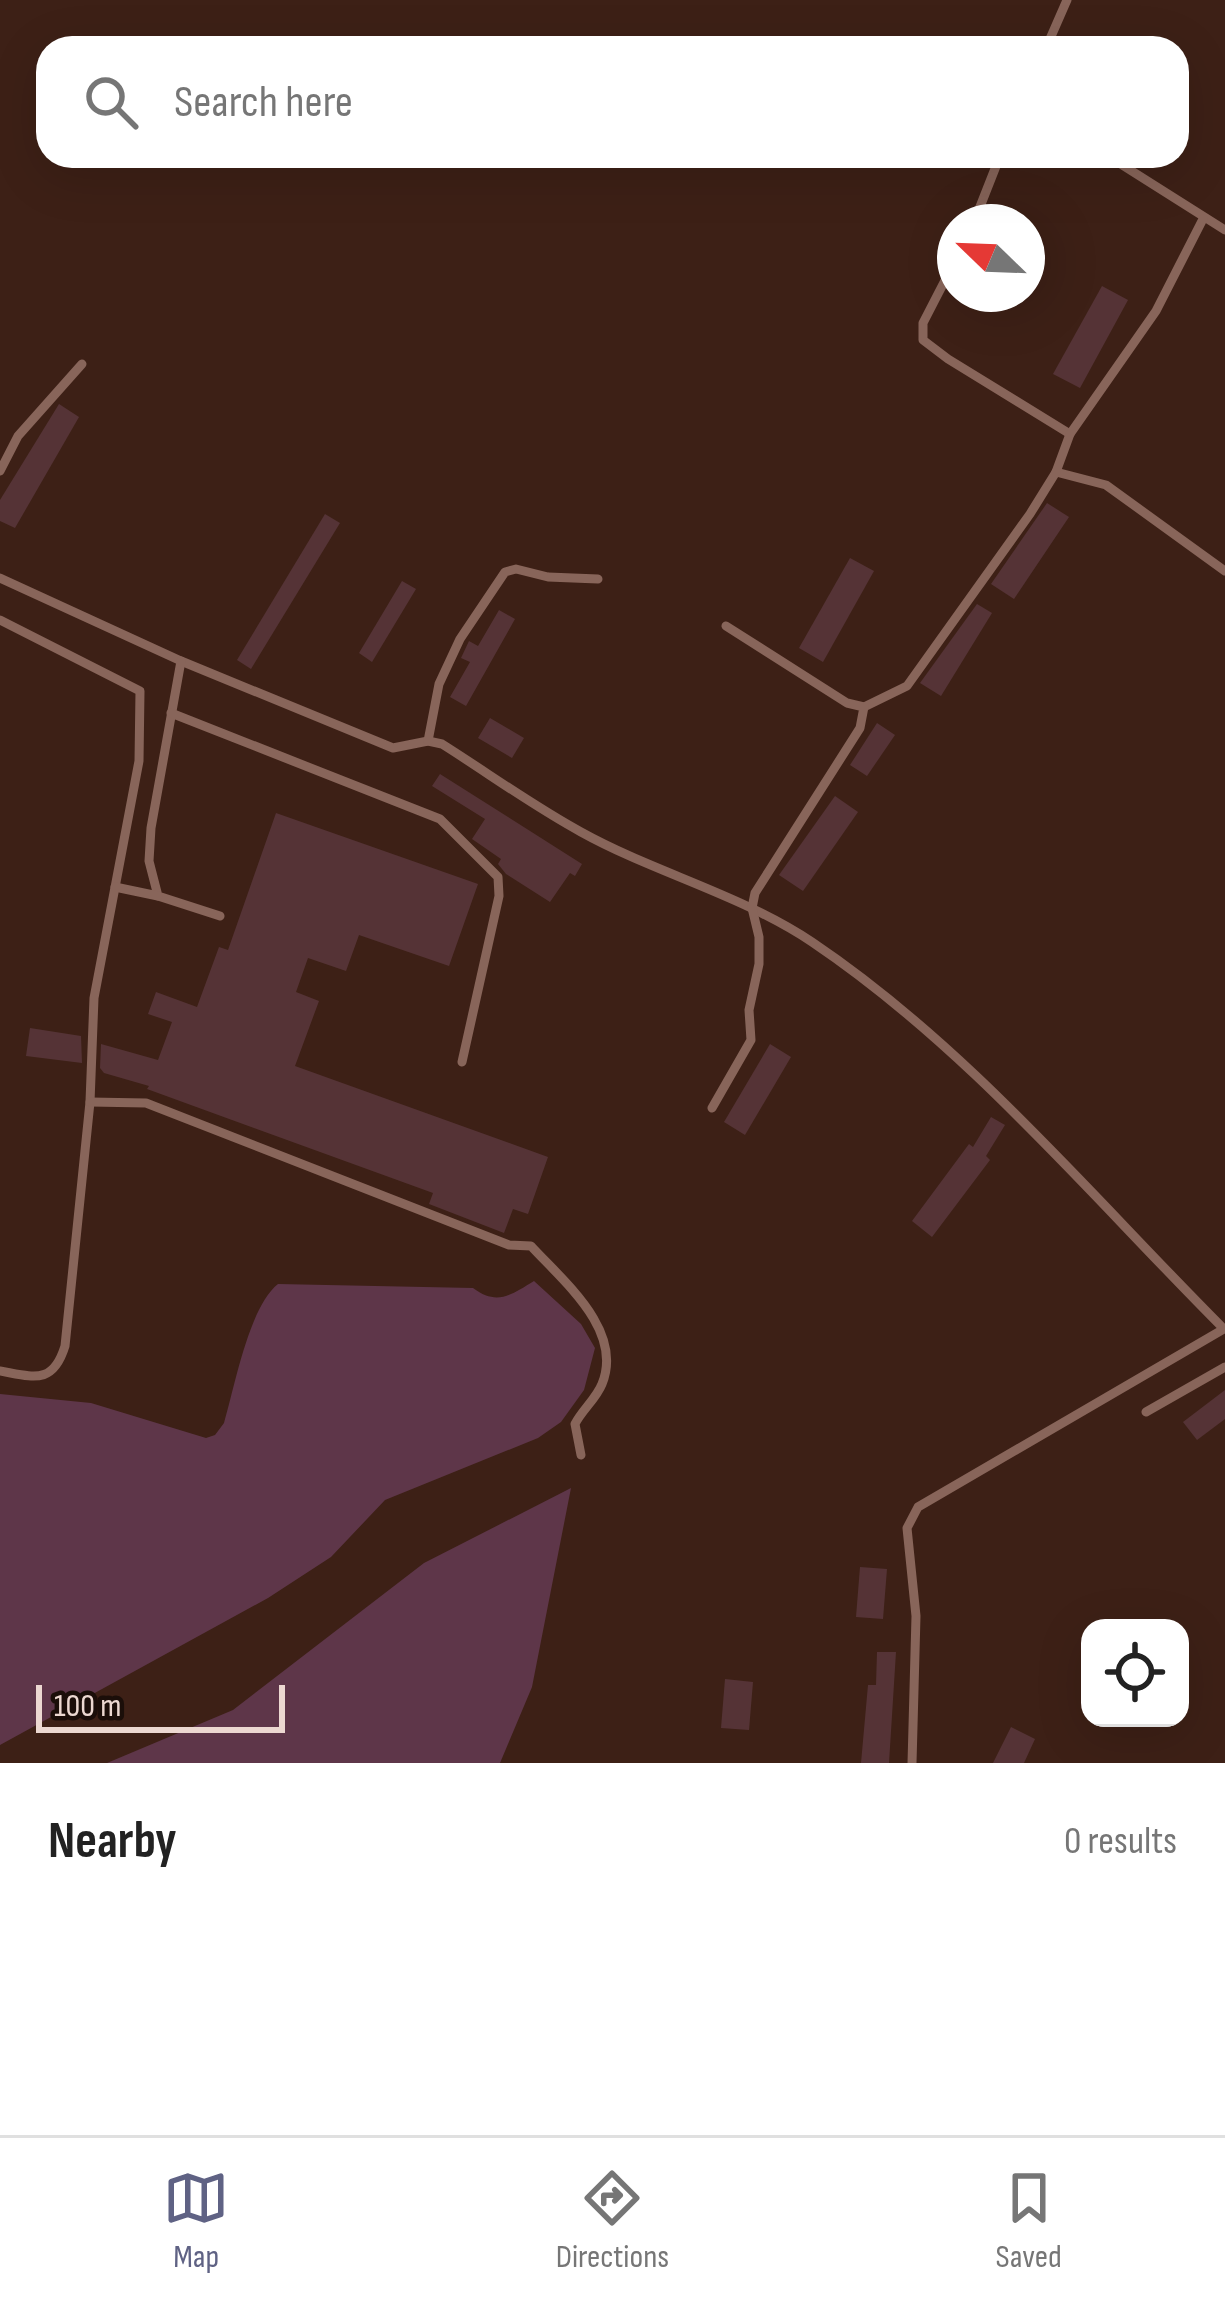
<!DOCTYPE html>
<style>
body{margin:0;font-family:"Sofia Sans Condensed",sans-serif;background:#f2f2f2;color:#222}
.controls{position:absolute;right:36px;bottom:36px;display:grid;overflow:hidden;border-radius:24px;box-shadow:0 12px 48px #0002}
.controls button{width:108px;height:108px;display:grid;place-items:center;padding:0;border:0;border-bottom:3px solid #e0e0e0;background:#fff;color:#222;font:60px sans-serif}
.compass{position:absolute;left:937px;top:204px;width:108px;height:108px;border-radius:50%;background:#fff;box-shadow:0 12px 48px #0002;rotate:293deg}
.scale{position:absolute;left:36px;bottom:30px;width:249px;box-sizing:border-box;padding-left:12px;border:6px solid #ecd8d1;border-top:0;font-size:33px;line-height:42px;white-space:nowrap;color:#ecd8d1;-webkit-text-stroke:9px #1b0e09;paint-order:stroke}
.list{margin:0;padding:0;list-style:none}
h2{display:flex;justify-content:space-between;align-items:center;height:156px;margin:0;padding:0 48px;font-size:51px}
h2 small{font-size:39px;font-weight:400;color:#767676}
.icon{flex:none;width:66px;height:66px;fill:none;stroke:currentColor;stroke-width:2;stroke-linecap:round;stroke-linejoin:round}
.map{position:relative;flex:none;width:1225px;height:1763px;overflow:hidden}
.search{position:absolute;background:#fff;box-shadow:0 12px 48px #0002;left:36px;right:36px;top:36px;height:132px;display:flex;align-items:center;gap:30px;box-sizing:border-box;padding:0 42px;border-radius:36px;color:#767676;font-size:45px}
.sheet{height:372px;background:#fff}
nav{display:flex;justify-content:space-around;align-items:center;box-sizing:border-box;height:168px;border-top:3px solid #e0e0e0;background:#fff;font-size:33px;color:#767676}
nav a{display:grid;justify-items:center;gap:6px}
nav .on{color:#5f6284}
.map>svg:first-child{display:block}
</style>
<div class="map">
<svg width="1225" height="1763" viewBox="0 0 1225 1763">
<rect width="100%" height="100%" fill="#3d2016"/>
<g fill="#5e3649">
<path d="M534,1281L581,1324L595,1348L584,1390L561,1422L538,1438L385,1500L331,1557L268,1598L0,1745V1394L91,1403L206,1438L215,1435L224,1423C235,1386 249,1307 278,1284L473,1288C497,1306 511,1295 534,1281Z"/>
<path d="M571,1488L532,1687L500,1763H107L233,1710L424,1563Z"/>
</g>
<g fill="#553336">
<path d="M1102,286L1128,300L1080,388L1053,374Z"/>
<path d="M59,404L79,417L15,528L0,521V500Z"/>
<path d="M1047,503L1069,517L1014,599L991,584Z"/>
<path d="M325,514L340,523L251,669L237,660Z"/>
<path d="M850,558L874,571L823,662L799,648Z"/>
<path d="M402,581L416,589L372,662L359,653Z"/>
<path d="M977,604L992,613L941,696L920,683Z"/>
<path d="M499,610L515,619L466,706L450,697L470,662L461,658L469,641L478,646Z"/>
<path d="M490,718L524,738L512,758L478,738Z"/>
<path d="M877,723L895,735L867,776L850,765Z"/>
<path d="M440,774L582,864L575,876L570,873L550,902L506,874L498,864L501,859L472,839L485,819L432,786Z"/>
<path d="M835,796L858,812L803,891L779,875Z"/>
<path d="M276,813L478,884L449,966L359,935L346,971L308,958L296,992L319,1001L295,1066L548,1157L528,1214L513,1209L504,1233L429,1204L433,1193L147,1089L149,1086L104,1073L100,1068L101,1044L158,1060L172,1022L148,1014L156,992L197,1007L219,947L228,950Z"/>
<path d="M30,1028L81,1036L82,1063L26,1056Z"/>
<path d="M770,1044L791,1057L745,1135L724,1122Z"/>
<path d="M991,1117L1005,1125L986,1156L990,1160L932,1237L912,1221L969,1144L973,1147Z"/>
<path d="M1225,1390V1419L1197,1440L1183,1422Z"/>
<path d="M860,1567L887,1569L883,1619L856,1617Z"/>
<path d="M877,1652H896L889,1763H861L868,1685H876Z"/>
<path d="M725,1679L753,1682L749,1730L721,1728Z"/>
<path d="M1011,1727L1035,1739L1024,1763H993Z"/>
</g>
<g fill="none" stroke-linecap="round" stroke-linejoin="round">
<g stroke="#88655a" stroke-width="9">
<path d="M1046,48L1067,0"/>
<path d="M1108,156L1225,230"/>
<path d="M974,222L1000,156"/>
<path d="M955,261L923,323V340L948,359L1070,434"/>
<path d="M0,471L18,436L82,364"/>
<path d="M1056,472L1106,485L1225,571"/>
<path d="M0,578L181,661L393,748L428,741L442,744C488,773 533,806 581,832C655,873 740,894 812,942C968,1047 1092,1197 1224,1329L918,1507L907,1528L916,1616L912,1763"/>
<path d="M0,620L140,691L139,761L94,998L90,1102L65,1346C53,1385 34,1377 0,1371"/>
<path d="M181,661L151,828L149,861L158,896L220,916"/>
<path d="M864,707L907,686L1030,514L1056,472L1070,434L1156,311L1203,219"/>
<path d="M171,713L440,819L498,877L499,896L462,1062"/>
<path d="M428,741L439,684L460,639L505,572L516,569L548,577L598,579"/>
<path d="M115,887L158,896"/>
<path d="M90,1102L146,1103L509,1245L531,1246C563,1281 624,1330 602,1384C596,1399 582,1410 575,1424L581,1455"/>
<path d="M712,1108L751,1040L749,1010L759,964V937L752,908L755,893L860,728L864,707L847,703L726,626"/>
<path d="M1146,1412L1225,1367"/>
</g>
</g>
</svg>
<div class="controls">
<button><svg class="icon" aria-label="locate" viewBox="0 0 24 24"><circle cx="12" cy="12" r="6"/><path d="M12 2v4M12 18v4M2 12h4M18 12h4"/></svg></button>
</div>
<svg class="compass" viewBox="-18 -18 36 36"><path d="M0-13l5 13h-10z" fill="#e53935"/><path d="M0 13l5-13h-10z" fill="#767676"/></svg>
<div class="scale">100 m</div>
<div class="search"><svg class="icon" aria-label="search" viewBox="0 0 24 24"><circle cx="10" cy="10" r="6"/><path d="M15 15l6 6"/></svg>Search here</div>
</div>
<section class="sheet">
<h2>Nearby<small>0 results</small></h2>
<ul class="list">
</ul>
</section>
<nav>
<a class="on"><svg class="icon" aria-label="map" viewBox="0 0 24 24"><path d="M3 6l6-2 6 2 6-2v14l-6 2-6-2-6 2zM9 4v14M15 6v14"/></svg>Map</a>
<a><svg class="icon" aria-label="directions" viewBox="0 0 24 24"><path d="M12 3l9 9-9 9-9-9zM9 14v-3h6M13 9l2 2-2 2"/></svg>Directions</a>
<a><svg class="icon" aria-label="saved" viewBox="0 0 24 24"><path d="M7 4h10v16l-5-4-5 4z"/></svg>Saved</a>
</nav>
